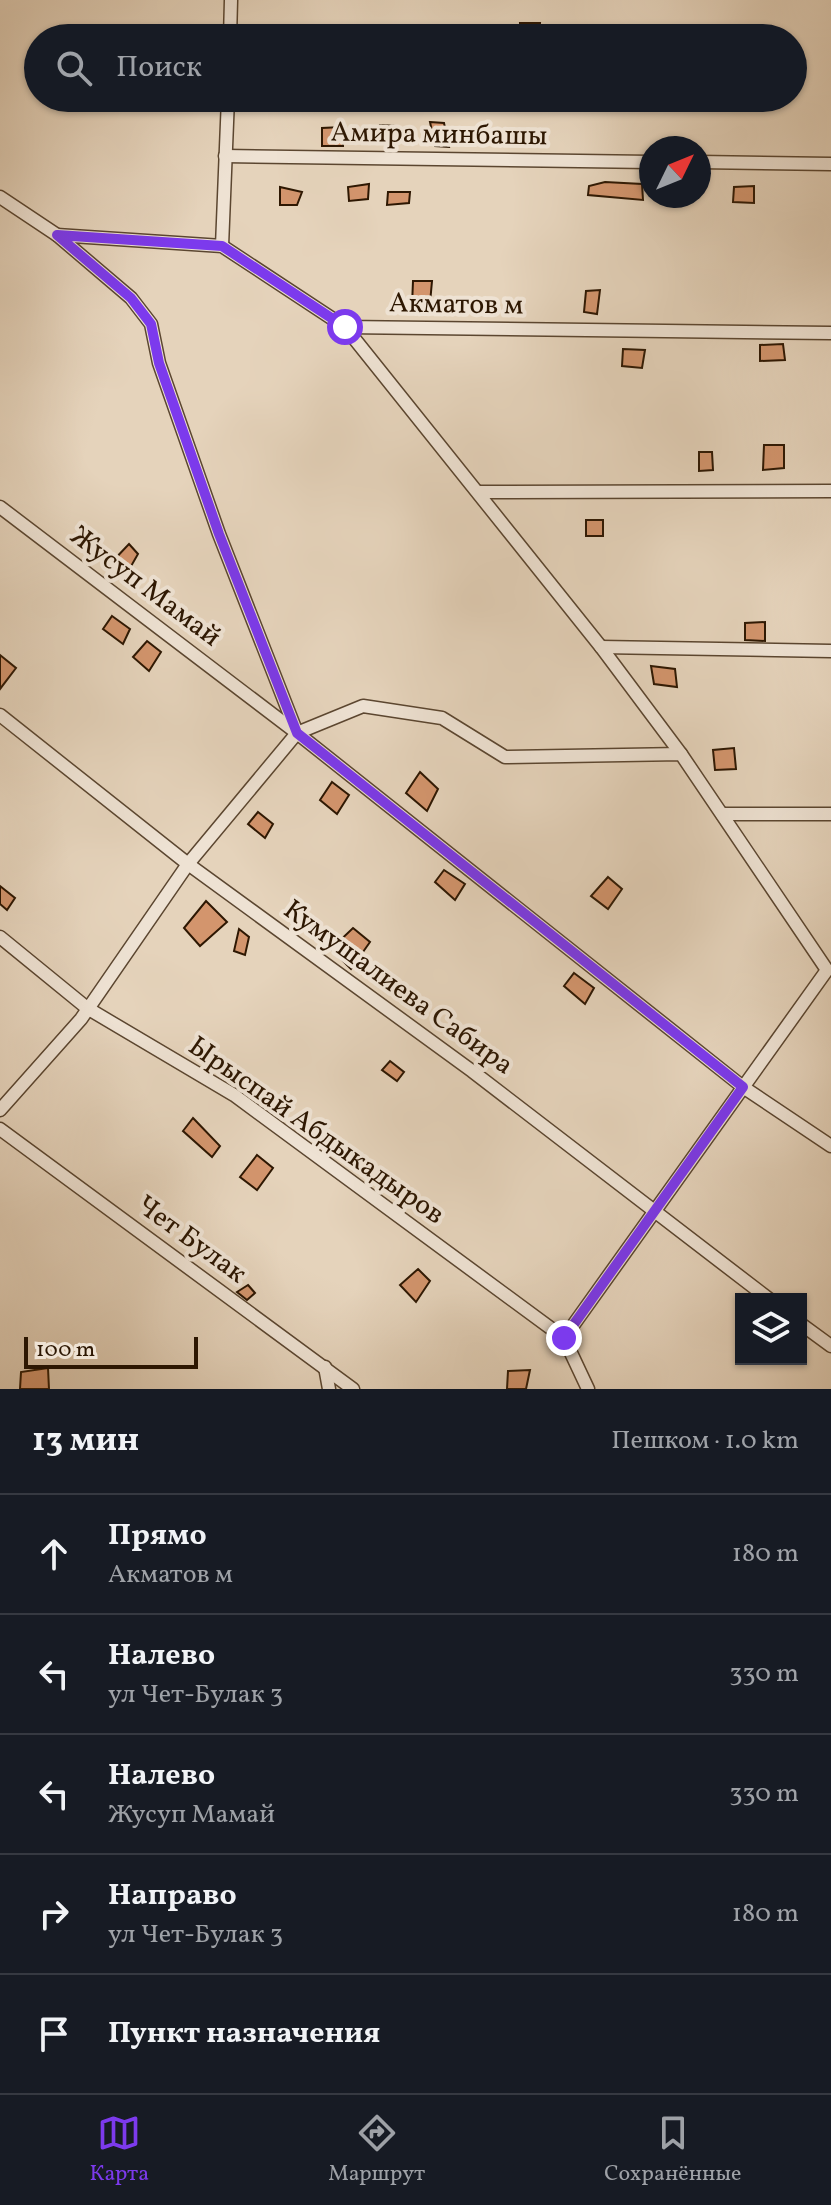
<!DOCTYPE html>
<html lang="ru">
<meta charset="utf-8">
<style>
body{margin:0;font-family:Vollkorn,serif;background:#20242c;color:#f1f3f6}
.controls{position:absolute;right:24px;bottom:24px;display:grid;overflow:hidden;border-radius:0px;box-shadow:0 2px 6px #0004}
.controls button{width:72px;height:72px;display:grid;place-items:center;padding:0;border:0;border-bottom:2px solid #363941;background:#171b24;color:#f1f3f6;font:40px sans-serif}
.compass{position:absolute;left:639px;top:136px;width:72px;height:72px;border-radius:50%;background:#171b24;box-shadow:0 2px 6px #0004;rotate:47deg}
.scale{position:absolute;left:24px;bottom:20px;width:174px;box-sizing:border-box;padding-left:8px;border:4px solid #2d1702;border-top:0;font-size:22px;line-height:28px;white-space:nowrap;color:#2d1702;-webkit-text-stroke:6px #eee2d3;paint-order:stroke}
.stop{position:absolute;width:24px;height:24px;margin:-18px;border:6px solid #7c3aed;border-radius:50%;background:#fff}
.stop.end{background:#7c3aed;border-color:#fff;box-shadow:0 2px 8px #0008}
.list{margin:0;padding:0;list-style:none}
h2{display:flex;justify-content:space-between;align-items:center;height:104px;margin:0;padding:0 32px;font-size:34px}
h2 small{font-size:26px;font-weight:400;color:#9ea1a6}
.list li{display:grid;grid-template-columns:52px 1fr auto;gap:24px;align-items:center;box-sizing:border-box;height:120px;padding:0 32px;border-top:2px solid #363941}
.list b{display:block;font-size:30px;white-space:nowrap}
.list p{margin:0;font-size:26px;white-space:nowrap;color:#9ea1a6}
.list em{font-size:26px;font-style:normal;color:#9ea1a6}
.icon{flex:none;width:44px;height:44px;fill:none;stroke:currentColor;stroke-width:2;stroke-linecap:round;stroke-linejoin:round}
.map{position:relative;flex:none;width:831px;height:1389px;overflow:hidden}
.search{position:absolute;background:#171b24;box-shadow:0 2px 6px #0004;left:24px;right:24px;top:24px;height:88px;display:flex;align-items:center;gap:20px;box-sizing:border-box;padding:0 28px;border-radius:44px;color:#9ea1a6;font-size:30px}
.sheet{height:704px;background:#171b24}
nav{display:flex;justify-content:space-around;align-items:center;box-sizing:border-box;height:112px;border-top:2px solid #363941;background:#171b24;font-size:22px;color:#9ea1a6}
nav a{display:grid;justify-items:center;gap:4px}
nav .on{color:#7c3aed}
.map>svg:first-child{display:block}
</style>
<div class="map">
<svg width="831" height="1389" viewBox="0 0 831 1389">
<rect width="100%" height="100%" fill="#e5d3bb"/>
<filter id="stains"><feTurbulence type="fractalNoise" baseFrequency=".0025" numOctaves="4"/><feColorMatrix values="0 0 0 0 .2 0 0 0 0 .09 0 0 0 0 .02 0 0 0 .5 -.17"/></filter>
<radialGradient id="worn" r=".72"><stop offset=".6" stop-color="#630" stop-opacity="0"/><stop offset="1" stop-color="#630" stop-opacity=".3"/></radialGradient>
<g fill="#d3956d" stroke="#2d1702" stroke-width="2">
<path d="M520,23H540L539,38H521Z"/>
<path d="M704,25L719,26L718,38H702Z"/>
<path d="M430,122L444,123L449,147L435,146Z"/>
<path d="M380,125L394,126V144L381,143Z"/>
<path d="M342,127L343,146H322V128Z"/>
<path d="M605,182L642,184L643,200L588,195L589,186Z"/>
<path d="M369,184L368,199L349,201L348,187Z"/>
<path d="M754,186V203L733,202L734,187Z"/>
<path d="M280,187L302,192L297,205H280Z"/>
<path d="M388,192H410L409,203L387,205Z"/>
<path d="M413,281H432L429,314L412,306Z"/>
<path d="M600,290L597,314L584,312L586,291Z"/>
<path d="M783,344L785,360L760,361V345Z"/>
<path d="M623,349L645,350L642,368L622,366Z"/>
<path d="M764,445H784V468L763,470Z"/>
<path d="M699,452H712L713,470L699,471Z"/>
<rect x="586" y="520" width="17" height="16"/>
<path d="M129,544L138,554L126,575L111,563Z"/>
<path d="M112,616L130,629L123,644L103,629Z"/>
<path d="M765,622V641L745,640V623Z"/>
<path d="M147,641L161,652L149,671L133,657Z"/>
<path d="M0,655L16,668L0,689Z"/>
<path d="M651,666L675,669L677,687L654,684Z"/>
<path d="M734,748L736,769L715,770L713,750Z"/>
<path d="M420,772L438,789L427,811L406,793Z"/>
<path d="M332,782L349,795L337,814L320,800Z"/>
<path d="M258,812L273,824L265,838L248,824Z"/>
<path d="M444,870L465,884L455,900L435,882Z"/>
<path d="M608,877L622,889L608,909L591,896Z"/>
<path d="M0,886L15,898L7,910L0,904Z"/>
<path d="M206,901L227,922L200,946L184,928Z"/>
<path d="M353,928L370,942L351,969L331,949Z"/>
<path d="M239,929L249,937L245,955L234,951Z"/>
<path d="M574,973L594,988L585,1004L564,986Z"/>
<path d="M390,1061L404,1072L397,1081L382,1070Z"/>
<path d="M193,1118L220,1146L212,1157L183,1131Z"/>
<path d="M257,1155L273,1168L257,1190L240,1177Z"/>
<path d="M418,1269L430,1281L416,1302L400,1285Z"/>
<path d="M248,1285L255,1293L247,1300L237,1292Z"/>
<path d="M48,1368L49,1389H20L21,1372Z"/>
<path d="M530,1370L526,1389H507L508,1371Z"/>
</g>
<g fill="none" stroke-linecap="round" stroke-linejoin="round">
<g stroke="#5b4630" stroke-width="15">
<g id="street">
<path d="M230,38L231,0"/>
<path d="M225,156L651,162"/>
<path d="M699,162L831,164"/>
<path d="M0,197L57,235L131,298L151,324L159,363L219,534L297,733L363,706L442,718L505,757L681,754L827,970L564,1338"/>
<path d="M57,235L222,246L345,327L831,333"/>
<path d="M222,246L228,98"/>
<path d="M345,327L601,647L681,754"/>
<path d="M478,492L831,491"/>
<path d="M0,507L297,733L743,1087L831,1146"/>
<path d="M601,647L831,651"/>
<path d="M0,715L188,864L472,1071L769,1299"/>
<path d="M722,814H831"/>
<path d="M0,937L87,1008L234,1095L564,1338L588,1389"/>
<path d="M0,1110L81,1019L188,864L297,733"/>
<path d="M0,1129L353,1389"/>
<path d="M801,1324L831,1346"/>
<path d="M325,1367L329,1389"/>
</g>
</g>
<use href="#street" stroke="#eee2d3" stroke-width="12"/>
</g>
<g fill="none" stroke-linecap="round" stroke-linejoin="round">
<path stroke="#7c3aed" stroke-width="10" d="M345,327L222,246L57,235L131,298L151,324L159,363L219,534L297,733L743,1087L564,1338"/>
</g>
<g text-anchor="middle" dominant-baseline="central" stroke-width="8" stroke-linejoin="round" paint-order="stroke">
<g font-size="28" fill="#2d1702" stroke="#eee2d3">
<text transform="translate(439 135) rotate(1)">Амира минбашы</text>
<text transform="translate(456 305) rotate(1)">Акматов м</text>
<text transform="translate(145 587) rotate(37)">Жусуп Мамай</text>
<text transform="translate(398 988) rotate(36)">Кумушалиева Сабира</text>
<text transform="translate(316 1131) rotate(35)">Ырыспай Абдыкадыров</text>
<text transform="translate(191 1240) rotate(36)">Чет Булак</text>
</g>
</g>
<rect width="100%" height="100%" filter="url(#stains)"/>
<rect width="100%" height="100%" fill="url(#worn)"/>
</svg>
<div class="controls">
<button><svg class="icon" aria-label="layers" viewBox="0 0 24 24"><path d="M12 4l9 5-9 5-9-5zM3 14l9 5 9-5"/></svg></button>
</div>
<svg class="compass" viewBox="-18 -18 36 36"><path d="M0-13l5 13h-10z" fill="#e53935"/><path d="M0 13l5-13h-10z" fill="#9ea1a6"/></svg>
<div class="scale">100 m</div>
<div class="stop" style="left:345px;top:327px"></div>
<div class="stop end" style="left:564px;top:1338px"></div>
<div class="search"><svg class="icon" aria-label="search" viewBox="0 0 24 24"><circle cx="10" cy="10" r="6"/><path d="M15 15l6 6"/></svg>Поиск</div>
</div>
<section class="sheet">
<h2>13 мин<small>Пешком · 1.0 km</small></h2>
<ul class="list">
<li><svg class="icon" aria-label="ahead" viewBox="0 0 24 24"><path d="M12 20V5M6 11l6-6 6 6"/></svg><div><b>Прямо</b><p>Акматов м</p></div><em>180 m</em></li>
<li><svg class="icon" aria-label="left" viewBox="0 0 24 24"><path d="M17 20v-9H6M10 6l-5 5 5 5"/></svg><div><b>Налево</b><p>ул Чет-Булак 3</p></div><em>330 m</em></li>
<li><svg class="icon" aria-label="left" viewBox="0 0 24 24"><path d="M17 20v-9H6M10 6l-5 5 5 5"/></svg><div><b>Налево</b><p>Жусуп Мамай</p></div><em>330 m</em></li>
<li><svg class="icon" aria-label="right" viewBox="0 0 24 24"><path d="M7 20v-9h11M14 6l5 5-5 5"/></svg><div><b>Направо</b><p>ул Чет-Булак 3</p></div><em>180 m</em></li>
<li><svg class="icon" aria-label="arrive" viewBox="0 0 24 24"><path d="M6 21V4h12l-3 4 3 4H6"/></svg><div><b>Пункт назначения</b></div></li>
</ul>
</section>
<nav>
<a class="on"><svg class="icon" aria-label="map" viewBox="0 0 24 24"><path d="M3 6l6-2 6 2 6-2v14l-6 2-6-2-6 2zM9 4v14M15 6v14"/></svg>Карта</a>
<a><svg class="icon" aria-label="directions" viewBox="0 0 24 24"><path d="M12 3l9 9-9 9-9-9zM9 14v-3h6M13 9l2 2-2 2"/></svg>Маршрут</a>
<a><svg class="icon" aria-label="saved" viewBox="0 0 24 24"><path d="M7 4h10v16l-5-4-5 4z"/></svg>Сохранённые</a>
</nav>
